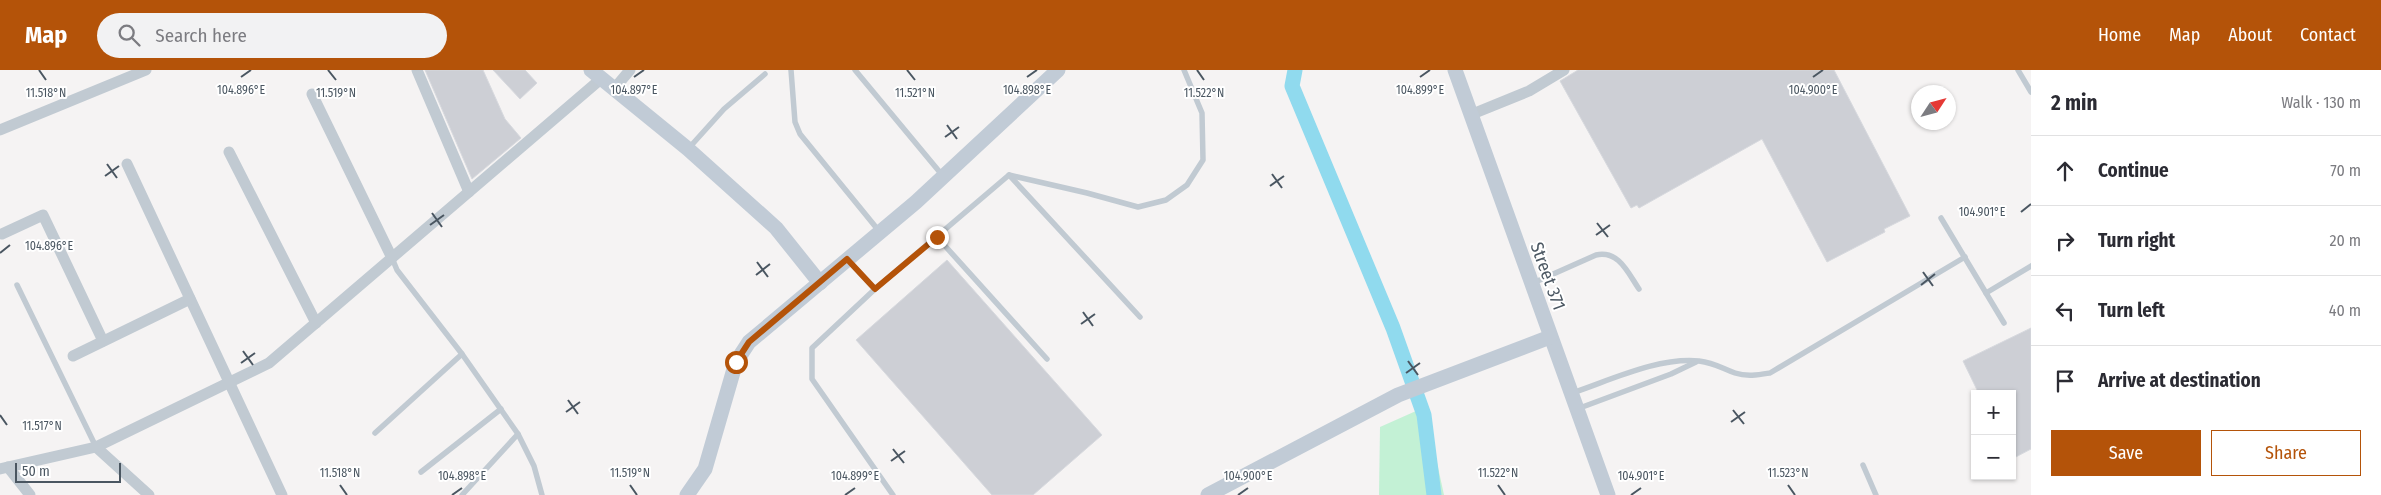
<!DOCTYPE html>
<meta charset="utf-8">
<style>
body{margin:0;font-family:"Fira Sans Condensed",sans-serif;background:#f2f2f3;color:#2b2b33}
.controls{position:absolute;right:15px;bottom:15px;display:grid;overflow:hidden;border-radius:0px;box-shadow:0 1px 4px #0004}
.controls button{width:45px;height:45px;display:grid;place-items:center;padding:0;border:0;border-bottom:1px solid #e1e1e2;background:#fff;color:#2b2b33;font:25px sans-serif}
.compass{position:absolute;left:1911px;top:15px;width:45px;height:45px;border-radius:50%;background:#fff;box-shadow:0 1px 4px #0004;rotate:54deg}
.scale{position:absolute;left:15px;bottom:12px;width:106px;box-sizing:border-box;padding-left:5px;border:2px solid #4a5661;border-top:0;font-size:14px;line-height:18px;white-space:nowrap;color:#4a5661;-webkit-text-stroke:4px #fff;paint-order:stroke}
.stop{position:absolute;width:15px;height:15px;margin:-11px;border:4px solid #b45309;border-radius:50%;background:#fff}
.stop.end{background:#b45309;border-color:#fff;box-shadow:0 1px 5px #0008}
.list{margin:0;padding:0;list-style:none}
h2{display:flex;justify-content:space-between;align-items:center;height:65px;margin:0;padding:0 20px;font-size:21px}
h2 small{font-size:16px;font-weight:400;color:#7c7c81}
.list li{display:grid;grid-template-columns:32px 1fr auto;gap:15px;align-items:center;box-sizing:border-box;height:70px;padding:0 20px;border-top:1px solid #e1e1e2}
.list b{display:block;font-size:19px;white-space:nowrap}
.list em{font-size:16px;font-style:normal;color:#7c7c81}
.actions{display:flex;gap:10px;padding:15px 20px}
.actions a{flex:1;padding:11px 0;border:1px solid #b45309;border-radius:0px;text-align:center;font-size:18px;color:#b45309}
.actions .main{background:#b45309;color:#fff}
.icon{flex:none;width:28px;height:28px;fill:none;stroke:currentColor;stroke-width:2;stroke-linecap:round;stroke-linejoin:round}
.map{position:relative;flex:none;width:2031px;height:425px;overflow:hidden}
header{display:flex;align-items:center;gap:30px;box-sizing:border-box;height:70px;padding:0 25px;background:#b45309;color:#fff}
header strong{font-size:24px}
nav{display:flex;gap:28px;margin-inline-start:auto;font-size:18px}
.search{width:350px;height:45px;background:#f2f2f3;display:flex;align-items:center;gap:12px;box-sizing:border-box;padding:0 18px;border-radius:28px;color:#7c7c81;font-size:19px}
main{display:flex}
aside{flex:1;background:#fff}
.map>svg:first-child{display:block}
</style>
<header>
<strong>Map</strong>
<div class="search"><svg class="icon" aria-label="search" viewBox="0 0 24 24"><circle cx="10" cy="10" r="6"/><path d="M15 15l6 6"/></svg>Search here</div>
<nav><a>Home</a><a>Map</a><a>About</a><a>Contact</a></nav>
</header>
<main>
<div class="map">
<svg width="2031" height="425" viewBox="0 0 2031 425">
<rect width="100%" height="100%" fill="#f5f3f3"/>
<path fill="#c3f1d5" d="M1425,337L1444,425H1379L1380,357Z"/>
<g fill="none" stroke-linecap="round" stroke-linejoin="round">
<path stroke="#90daee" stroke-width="15" d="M1295,0L1292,16L1393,258L1424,345L1434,425"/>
</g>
<g fill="#cdcfd5" stroke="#d7d9de">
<path d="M425,0H483L505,49L521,68L472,109Z"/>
<path d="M493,0H525L537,13L520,29Z"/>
<path d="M1578,0H1834L1910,146L1884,159L1885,162L1827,192L1762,69L1639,138L1637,135L1631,138L1560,11Z"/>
<path d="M947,190L1102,365L1033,425H992L856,270Z"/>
<path d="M2031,258V379L2012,389V324H1979L1963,291Z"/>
</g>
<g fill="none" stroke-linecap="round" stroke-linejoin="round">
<g stroke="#c1cad2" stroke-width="5.5">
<path d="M791,0L795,52L800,64L879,161"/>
<path d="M855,0L943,106"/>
<path d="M2018,0L2031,22"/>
<path d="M688,79L724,39L765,4"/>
<path d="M1009,105L1140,247"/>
<path d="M1941,148L2004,253"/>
<path d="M937,167L1047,289"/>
<path d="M392,188L397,200L462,284L518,364L534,396L542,425"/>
<path d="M848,190L875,219"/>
<path d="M1533,213L1596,185C1619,180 1628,203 1639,219"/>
<path d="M17,215L96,377"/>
<path d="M1986,223L2031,196"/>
<path d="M1572,323C1611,310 1658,287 1699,291C1715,293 1721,298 1735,303C1747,307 1758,305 1770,303L1965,187"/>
<path d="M1577,339L1671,304L1696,292"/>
<path d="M375,363L462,284"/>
<path d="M1863,395L1876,425"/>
<path d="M421,402L501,339"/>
<path d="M462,425L518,364"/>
<path d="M893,425L812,309V278L875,219L1009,105L1087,123L1138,137L1166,130L1187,115L1203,90L1202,43L1184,0"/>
</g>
<g stroke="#c1cad2" stroke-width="11">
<path d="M417,0L469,122"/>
<path d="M614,19L630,0"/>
<path d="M312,24L392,188"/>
<path d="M1470,45L1529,21L1564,0"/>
<path d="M0,60L146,0"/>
<path d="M229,82L316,253"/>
<path d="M127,94L282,425"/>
<path d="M2,164L43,145L103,271"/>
<path d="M73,286L190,229"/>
<path d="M96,377L149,425"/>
<path d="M8,397L30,425"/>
<path d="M0,399L96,377L269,293L602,8"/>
</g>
<g stroke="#c1cbd6" stroke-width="15">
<path d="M591,0L688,79L776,158L820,213"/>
<path d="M1455,0L1608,425"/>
<path d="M687,425L705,399L736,292L749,272L916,132L1058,0"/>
<path d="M1208,425L1398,325L1550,267"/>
</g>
</g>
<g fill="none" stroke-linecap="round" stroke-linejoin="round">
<path stroke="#b45309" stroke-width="6" d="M736,292L749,272L847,189L875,219L937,167"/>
</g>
<path fill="none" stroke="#4a5661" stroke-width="2" d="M39,0L46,10M328,0L336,10M907,0L915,10M1197,0L1204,10M241,7L251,0M634,7L644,0M1027,7L1037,0M1420,7L1430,0M1813,7L1823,0M947,55L957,69M945,67L959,57M107,94L117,108M1272,104L1282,118M105,106L119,96M1270,116L1284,106M2021,142L2031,134M432,143L442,157M1597,153L1608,167M430,155L444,145M1596,165L1610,155M0,183L10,175M757,192L768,207M1923,202L1933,216M756,205L770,194M1921,215L1935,204M1083,242L1093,256M1081,254L1095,244M243,281L253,295M1408,291L1418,305M241,293L255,283M1406,303L1420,293M568,330L578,344M1733,340L1744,354M566,342L580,332M0,345L7,355M1731,352L1745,342M893,379L904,393M891,391L905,381M340,415L347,425M630,415L637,425M1498,415L1505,425M1788,415L1795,425M452,425L462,418M845,425L855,418M1238,425L1248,418M1631,425L1641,418"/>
<g text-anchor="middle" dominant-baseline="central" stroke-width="4" stroke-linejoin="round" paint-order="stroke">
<g font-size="18" fill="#4a5661" stroke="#fff">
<text transform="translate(1548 206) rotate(70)">Street 371</text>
</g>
</g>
<g font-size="12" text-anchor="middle" fill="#4a5661" stroke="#fff" stroke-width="4" stroke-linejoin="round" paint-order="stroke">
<text x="241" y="24">104.896°E</text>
<text x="634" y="24">104.897°E</text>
<text x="1027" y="24">104.898°E</text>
<text x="1420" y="24">104.899°E</text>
<text x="1813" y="24">104.900°E</text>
<text x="46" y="27">11.518°N</text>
<text x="336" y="27">11.519°N</text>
<text x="915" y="27">11.521°N</text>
<text x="1204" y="27">11.522°N</text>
<text x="1982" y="146">104.901°E</text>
<text x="49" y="180">104.896°E</text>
<text x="42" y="360">11.517°N</text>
<text x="340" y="407">11.518°N</text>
<text x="630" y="407">11.519°N</text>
<text x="1498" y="407">11.522°N</text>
<text x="1788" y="407">11.523°N</text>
<text x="462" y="410">104.898°E</text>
<text x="855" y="410">104.899°E</text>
<text x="1248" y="410">104.900°E</text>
<text x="1641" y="410">104.901°E</text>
</g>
</svg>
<div class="controls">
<button>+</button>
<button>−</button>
</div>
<svg class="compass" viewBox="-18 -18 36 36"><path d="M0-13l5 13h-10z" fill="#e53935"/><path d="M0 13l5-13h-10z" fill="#7c7c81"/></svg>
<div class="scale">50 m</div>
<div class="stop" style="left:736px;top:292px"></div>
<div class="stop end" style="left:937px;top:167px"></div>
</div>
<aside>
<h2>2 min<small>Walk · 130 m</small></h2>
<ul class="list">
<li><svg class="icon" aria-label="ahead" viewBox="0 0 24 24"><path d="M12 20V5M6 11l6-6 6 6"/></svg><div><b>Continue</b></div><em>70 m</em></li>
<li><svg class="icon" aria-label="right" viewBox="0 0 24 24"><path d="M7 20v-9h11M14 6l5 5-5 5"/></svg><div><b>Turn right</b></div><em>20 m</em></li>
<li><svg class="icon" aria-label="left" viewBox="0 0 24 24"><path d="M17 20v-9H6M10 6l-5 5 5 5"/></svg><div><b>Turn left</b></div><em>40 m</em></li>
<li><svg class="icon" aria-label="arrive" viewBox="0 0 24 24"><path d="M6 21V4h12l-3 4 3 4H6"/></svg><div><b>Arrive at destination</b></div></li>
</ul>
<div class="actions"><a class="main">Save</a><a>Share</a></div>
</aside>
</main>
